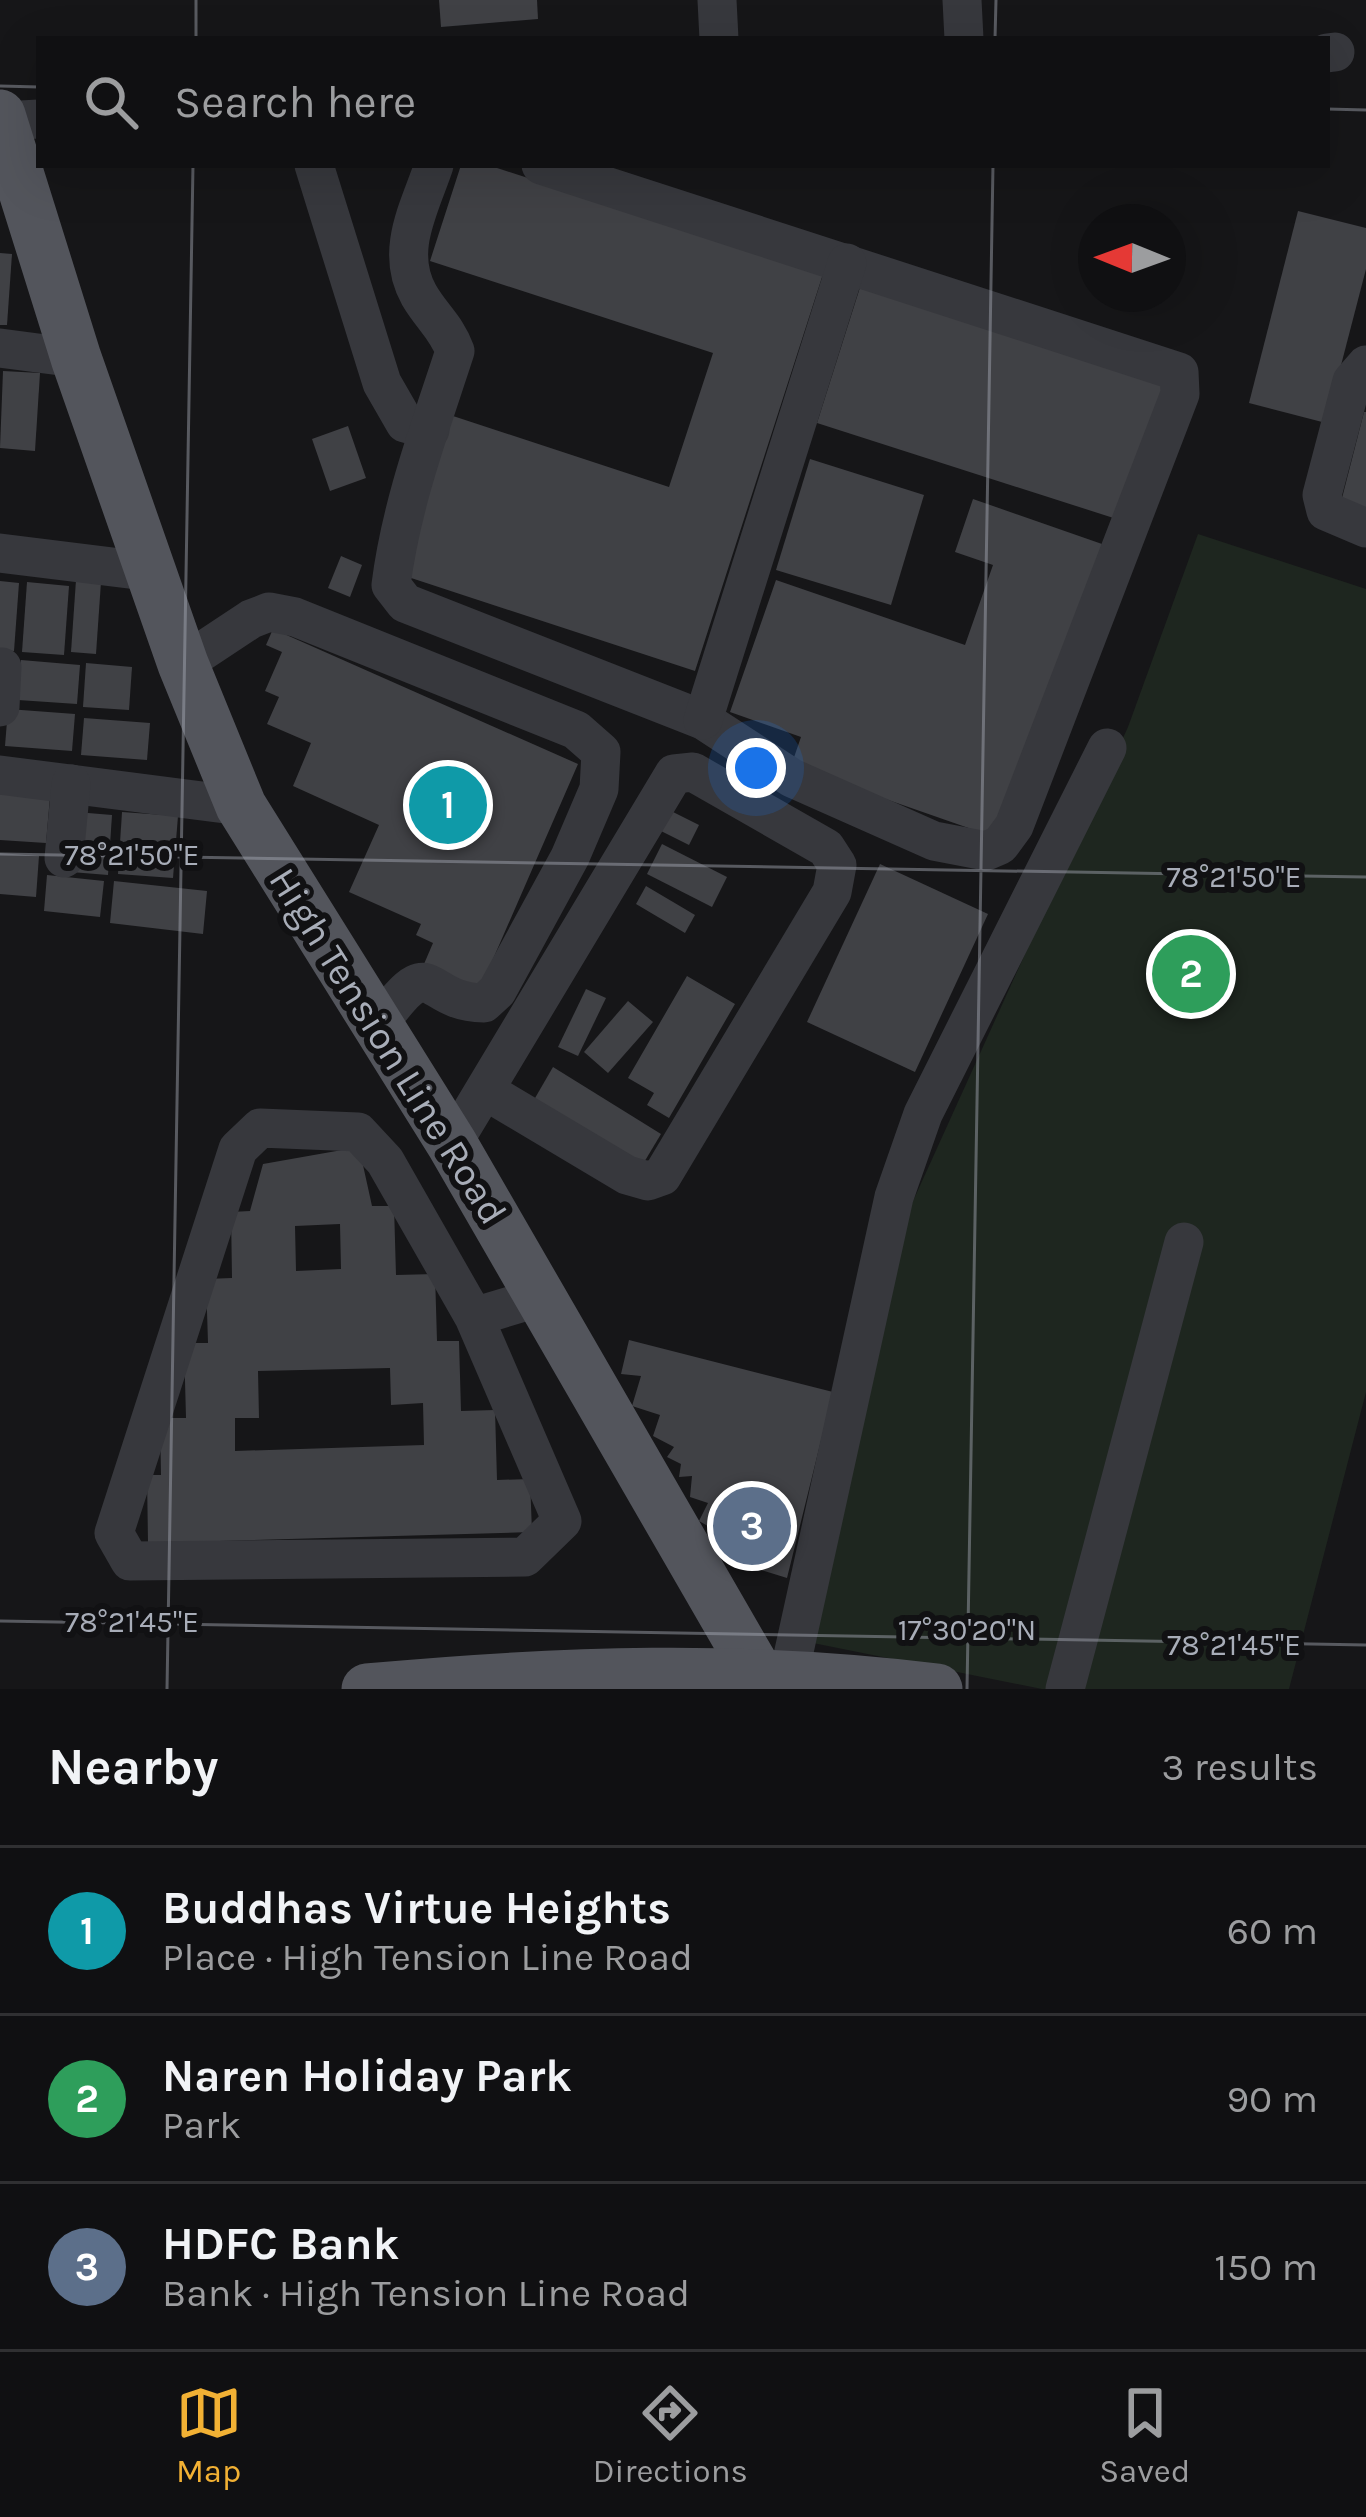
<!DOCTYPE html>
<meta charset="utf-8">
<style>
body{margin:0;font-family:Karla,sans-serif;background:#19191b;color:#f1f3f6}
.compass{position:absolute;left:1078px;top:204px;width:108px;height:108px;border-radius:50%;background:#101012;box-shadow:0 12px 48px #0002;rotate:271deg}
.you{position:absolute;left:756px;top:768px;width:42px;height:42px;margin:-30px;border:9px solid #fff;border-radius:50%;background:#1a73e8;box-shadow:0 0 0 18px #1a73e833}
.badge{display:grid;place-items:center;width:78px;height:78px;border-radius:50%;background:#f2b134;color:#fff;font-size:39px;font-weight:700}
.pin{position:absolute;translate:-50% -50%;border:6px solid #fff;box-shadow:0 3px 12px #0006}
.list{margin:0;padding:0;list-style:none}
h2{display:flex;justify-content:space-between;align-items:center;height:156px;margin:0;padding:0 48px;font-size:51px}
h2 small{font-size:39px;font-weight:400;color:#9c9d9f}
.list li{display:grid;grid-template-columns:78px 1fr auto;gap:36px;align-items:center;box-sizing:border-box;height:168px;padding:0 48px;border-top:3px solid #303032}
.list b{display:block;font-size:45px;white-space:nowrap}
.list p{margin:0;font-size:39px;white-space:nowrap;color:#9c9d9f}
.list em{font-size:39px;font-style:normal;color:#9c9d9f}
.icon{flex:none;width:66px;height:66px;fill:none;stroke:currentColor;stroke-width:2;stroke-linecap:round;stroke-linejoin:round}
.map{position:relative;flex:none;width:1366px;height:1689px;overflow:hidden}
.search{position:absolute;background:#101012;box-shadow:0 12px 48px #0002;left:36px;right:36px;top:36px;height:132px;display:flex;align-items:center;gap:30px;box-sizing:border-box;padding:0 42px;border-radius:0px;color:#9c9d9f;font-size:45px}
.sheet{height:660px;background:#101012}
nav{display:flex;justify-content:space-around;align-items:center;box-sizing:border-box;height:168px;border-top:3px solid #303032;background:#101012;font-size:33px;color:#9c9d9f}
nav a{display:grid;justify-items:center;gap:6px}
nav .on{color:#f2b134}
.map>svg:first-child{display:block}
</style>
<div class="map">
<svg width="1366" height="1689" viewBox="0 0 1366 1689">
<rect width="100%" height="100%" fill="#161618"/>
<path fill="#1e261f" d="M1198,534L1366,589V1392L1289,1689H1042L813,1643L904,1221L1128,727Z"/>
<g fill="#404145" fill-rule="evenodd">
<path d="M439,0H537L538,19L441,27Z"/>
<path d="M461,165H488L823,274L695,671L402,575L453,416L669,487L713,353L430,261Z"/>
<path d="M1298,211L1366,228V269L1326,423L1249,403Z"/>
<path d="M0,253L12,254L7,325H0Z"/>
<path d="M863,278L1172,377L1126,522L817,423Z"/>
<path d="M3,371L40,373L35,451L0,448Z"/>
<path d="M1364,412H1366V508L1341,502Z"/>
<path d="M348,426L366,478L330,491L312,439Z"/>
<path d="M810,459L924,495L891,605L776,570Z"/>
<path d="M973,499L1102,544L1000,839L791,766L801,737L730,712L776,580L965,645L993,565L955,552Z"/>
<path d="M341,556L362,565L350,597L328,588Z"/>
<path d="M76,580L101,582L96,654L71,652Z"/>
<path d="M0,581L19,583L14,651L0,650Z"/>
<path d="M27,582L69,586L64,655L22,652Z"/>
<path d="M273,629L578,764L480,989L424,964L433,943L416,935L421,924L349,892L379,825L293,786L311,743L267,724L279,697L265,691L282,652L266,645Z"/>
<path d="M21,660L80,665L77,704L18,700Z"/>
<path d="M86,663L132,667L129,710L83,707Z"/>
<path d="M8,709L75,714L72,751L5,746Z"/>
<path d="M84,718L150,723L147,760L81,755Z"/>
<path d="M0,794L50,797L46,843L0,840Z"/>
<path d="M665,808L699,825L689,845L655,828Z"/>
<path d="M76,812L112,815L108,875L71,872Z"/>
<path d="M122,812L178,816L173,878L118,874Z"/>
<path d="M662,844L727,877L712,907L647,874Z"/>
<path d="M0,853L39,856L36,897L0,894Z"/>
<path d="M880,864L988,914L915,1072L807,1022Z"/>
<path d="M47,875L104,881L100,917L44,911Z"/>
<path d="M114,881L207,891L203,934L110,923Z"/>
<path d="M646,886L695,915L685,933L636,904Z"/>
<path d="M687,976L735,1004L669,1118L647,1105L654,1093L628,1078Z"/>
<path d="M586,989L606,998L578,1056L558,1047Z"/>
<path d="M628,1001L653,1022L608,1073L584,1052Z"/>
<path d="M553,1067L661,1134L640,1169L531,1105Z"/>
<path d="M359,1147L372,1206H394L396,1275L435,1274L437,1341H459L461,1411L495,1410L497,1480L530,1479L532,1532L148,1543L147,1475H161L160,1418H186L184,1343H208L206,1279L232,1278L231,1212L250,1211L263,1164ZM340,1224L341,1269L296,1271L295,1226ZM390,1368L391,1405L423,1403L424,1445L235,1451V1418H259L258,1371Z"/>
<path d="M629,1340L833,1392L787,1578L719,1557L715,1530L699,1521L708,1503L690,1497L692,1476L679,1477L681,1464L667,1457L674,1447L653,1436L660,1415L632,1406L641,1376L621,1374Z"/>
</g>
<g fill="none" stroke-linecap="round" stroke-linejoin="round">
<g stroke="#37383d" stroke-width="39">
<path d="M717,0L719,39"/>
<path d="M962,0L964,39"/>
<path d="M1327,53L1335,52"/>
<path d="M2,121L39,119"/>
<path d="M314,165L382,383L405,423L430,430"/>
<path d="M434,165C420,207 394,251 419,295C431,316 447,328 455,351C430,428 401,505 391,585L405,603L703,720L792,778L934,841L986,851L1000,845L1014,826L1180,394L1179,372L541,165"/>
<path d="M0,348L76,358"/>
<path d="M1366,365L1352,381L1322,495L1326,511L1366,528"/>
<path d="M0,553L153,572"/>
<path d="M183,664L251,619L269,612L295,617L576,730L601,752L599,789L570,857L497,991L484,1003C419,1002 436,944 377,1027"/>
<path d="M0,707L2,667"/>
<path d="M703,720L847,263"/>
<path d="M0,775L241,806"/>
<path d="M64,858L71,784"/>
<path d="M452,1144L674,774L693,772L826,848L837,865L832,892L662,1176L648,1181L627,1175L486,1091"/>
<path d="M474,1317L562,1521L525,1557L130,1561L114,1533L238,1149L260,1128L358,1132L385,1161L474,1317L540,1297"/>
<path d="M789,1674L894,1197L923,1114L1107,748"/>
<path d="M1065,1689L1184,1242"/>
</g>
<g stroke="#53555c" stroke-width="51">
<path d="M0,115L76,358L183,664L241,806L452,1144L757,1672"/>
<path d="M367,1689C563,1671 741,1665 937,1689"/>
</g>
</g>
<path fill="none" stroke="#a8adb8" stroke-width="3" stroke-opacity="0.45" d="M196,39V0M995,39L996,0M0,86L39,87M1327,109L1366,110M0,854L1366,877M0,1621L1366,1645M167,1689L193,165M967,1689L993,165"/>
<g text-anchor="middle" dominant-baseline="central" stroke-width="12" stroke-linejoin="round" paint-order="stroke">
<g font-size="39" fill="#a8adb8" stroke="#111113">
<text transform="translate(388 1046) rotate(58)">High Tension Line Road</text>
</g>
</g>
<g font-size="30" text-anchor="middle" fill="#a8adb8" stroke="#111113" stroke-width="12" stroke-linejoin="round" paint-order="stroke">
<text x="132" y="865">78°21'50"E</text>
<text x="1234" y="887">78°21'50"E</text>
<text x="132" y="1632">78°21'45"E</text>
<text x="967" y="1640">17°30'20"N</text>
<text x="1234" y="1655">78°21'45"E</text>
</g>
</svg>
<svg class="compass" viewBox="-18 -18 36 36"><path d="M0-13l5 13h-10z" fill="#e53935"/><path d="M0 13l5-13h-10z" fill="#9c9d9f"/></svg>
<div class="you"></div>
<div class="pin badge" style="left:448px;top:805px;background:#0f9aa8">1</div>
<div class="pin badge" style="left:1191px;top:974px;background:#2e9e5b">2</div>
<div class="pin badge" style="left:752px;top:1526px;background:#5c6f8a">3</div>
<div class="search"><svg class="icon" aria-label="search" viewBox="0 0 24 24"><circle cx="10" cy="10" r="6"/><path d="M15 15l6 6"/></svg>Search here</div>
</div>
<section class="sheet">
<h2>Nearby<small>3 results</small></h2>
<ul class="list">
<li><span class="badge" style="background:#0f9aa8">1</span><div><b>Buddhas Virtue Heights</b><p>Place · High Tension Line Road</p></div><em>60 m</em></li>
<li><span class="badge" style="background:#2e9e5b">2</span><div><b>Naren Holiday Park</b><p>Park</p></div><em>90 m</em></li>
<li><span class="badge" style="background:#5c6f8a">3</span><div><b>HDFC Bank</b><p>Bank · High Tension Line Road</p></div><em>150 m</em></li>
</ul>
</section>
<nav>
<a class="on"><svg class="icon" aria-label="map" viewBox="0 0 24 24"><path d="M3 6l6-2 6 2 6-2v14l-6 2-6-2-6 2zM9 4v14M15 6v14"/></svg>Map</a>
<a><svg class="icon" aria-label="directions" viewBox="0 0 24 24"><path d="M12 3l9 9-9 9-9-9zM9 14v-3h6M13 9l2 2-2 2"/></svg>Directions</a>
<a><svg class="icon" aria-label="saved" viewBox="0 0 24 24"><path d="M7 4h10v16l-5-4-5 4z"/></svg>Saved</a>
</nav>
